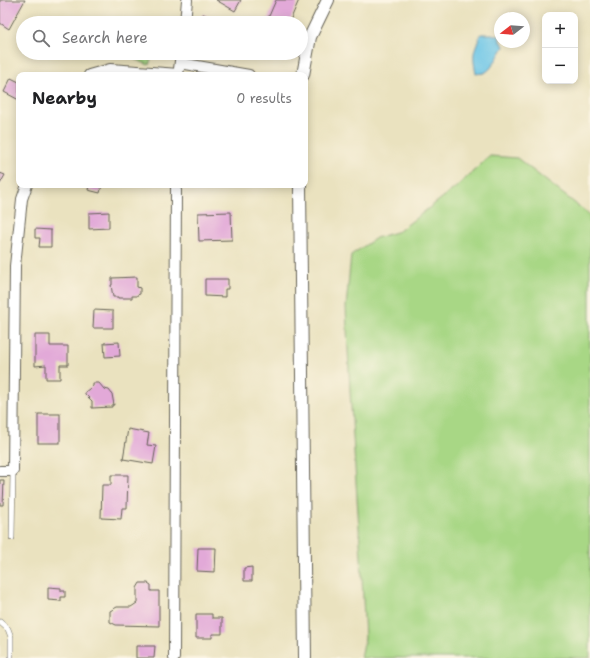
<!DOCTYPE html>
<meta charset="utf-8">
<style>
body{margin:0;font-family:"Shantell Sans",sans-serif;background:#f6f6f6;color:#202124}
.controls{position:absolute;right:12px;top:12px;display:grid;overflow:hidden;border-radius:8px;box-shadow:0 2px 10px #0003}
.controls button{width:36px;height:36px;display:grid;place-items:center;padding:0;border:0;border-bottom:1px solid #e0e0e0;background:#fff;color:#202124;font:20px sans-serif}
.compass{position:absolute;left:494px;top:12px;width:36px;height:36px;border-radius:50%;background:#fff;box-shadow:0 2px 10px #0003;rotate:253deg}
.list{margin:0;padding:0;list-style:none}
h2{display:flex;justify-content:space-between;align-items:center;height:52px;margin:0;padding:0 16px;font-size:17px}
h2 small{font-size:13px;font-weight:400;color:#757577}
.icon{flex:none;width:22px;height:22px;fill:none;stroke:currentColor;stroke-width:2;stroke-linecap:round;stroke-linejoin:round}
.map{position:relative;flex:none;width:590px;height:658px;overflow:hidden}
.search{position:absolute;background:#fff;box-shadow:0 2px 10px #0003;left:16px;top:16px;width:292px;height:44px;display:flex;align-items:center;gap:10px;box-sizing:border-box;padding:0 14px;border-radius:22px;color:#757577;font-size:15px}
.panel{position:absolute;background:#fff;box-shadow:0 2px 10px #0003;left:16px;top:72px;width:292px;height:116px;border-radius:8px}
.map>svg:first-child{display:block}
</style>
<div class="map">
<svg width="590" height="658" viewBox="0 0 590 658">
<rect width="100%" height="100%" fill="#fcf5e5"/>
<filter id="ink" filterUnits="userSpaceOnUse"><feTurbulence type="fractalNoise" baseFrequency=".025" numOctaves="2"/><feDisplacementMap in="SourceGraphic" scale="8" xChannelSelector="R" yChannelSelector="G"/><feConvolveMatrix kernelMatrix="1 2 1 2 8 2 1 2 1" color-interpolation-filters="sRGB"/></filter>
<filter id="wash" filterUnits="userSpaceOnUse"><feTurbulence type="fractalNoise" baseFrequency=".012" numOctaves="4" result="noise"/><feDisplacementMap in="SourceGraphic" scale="16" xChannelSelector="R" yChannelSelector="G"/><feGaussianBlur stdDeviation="0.9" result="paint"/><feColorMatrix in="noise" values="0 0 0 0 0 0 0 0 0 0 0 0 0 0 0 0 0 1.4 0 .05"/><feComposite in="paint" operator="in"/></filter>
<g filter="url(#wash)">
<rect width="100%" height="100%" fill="#eae2bf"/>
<g fill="#a8d785" stroke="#627a50">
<path d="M136,53H153L149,65L134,59Z"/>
<path d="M490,156L517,158L590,215V658H361L365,638L361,558L350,391L346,307L351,255L376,238L399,231L455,188Z"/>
</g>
<path fill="#69c5e7" stroke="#427082" d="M481,34H492L499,36L500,39V42H502L504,47C499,54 492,69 486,72C483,74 479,73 476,74C472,54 473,52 481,34Z"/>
<g id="blocks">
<g fill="#e2a9d8">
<path d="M0,0H25L9,29L0,23Z"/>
<path d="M216,0H241L235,11Z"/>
<path d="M276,0H299L289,23H266Z"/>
<path d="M203,14L212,18L209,23H198Z"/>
<path d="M11,78L19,82V100L4,92Z"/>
<path d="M0,173L5,175L0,184Z"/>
<path d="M89,185H102L100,193L88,190Z"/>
<path d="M109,212V228L89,229V213Z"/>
<path d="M231,212L232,240L199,241L198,213Z"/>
<path d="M35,229L51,230V247H39L40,238H35Z"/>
<path d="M137,277V287L140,288V294L137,295V296H132V298H118V297H113L111,285H112V278Z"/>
<path d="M205,279H228V289H225V297L205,296Z"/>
<path d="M94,310L113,311V328H93Z"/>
<path d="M35,335H50V346H68V365H60V379H46V365L35,366Z"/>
<path d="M119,342L120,356L105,357L104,343Z"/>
<path d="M93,383H99L104,389L109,390L112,394L114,405H112V407L92,408V401L85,394V392L93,386Z"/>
<rect x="38" y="414" width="22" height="29"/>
<path d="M128,429L149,433L147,445L156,446L153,464L123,459Z"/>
<path d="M111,475H128L127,508H122L121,519L101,518L102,485H111Z"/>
<path d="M0,480H4L3,505H0Z"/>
<path d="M198,548H216L215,572L197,571Z"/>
<path d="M252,567V581H244V568Z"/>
<path d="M140,583H148L151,585V591H159V626L116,625L110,622V611L117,607H131L137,603V588Z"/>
<path d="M48,587L61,588V591H65V597H61V601L48,600Z"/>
<path d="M196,614H212V618H222V634H212V638H196Z"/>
<path d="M136,646H155L154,658H136Z"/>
</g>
</g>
</g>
<g filter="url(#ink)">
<use href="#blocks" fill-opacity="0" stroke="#646155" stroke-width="1"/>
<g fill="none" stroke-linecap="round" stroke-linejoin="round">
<g stroke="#646155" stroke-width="6">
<g id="service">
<path d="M12,538L13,471"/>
<path d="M0,622L8,629L11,637V658"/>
</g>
</g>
<g stroke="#646155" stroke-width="12">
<g id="minor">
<path d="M185,23L187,0"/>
<path d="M180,63L249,75"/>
<path d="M179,69L181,53"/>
<path d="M89,75L110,69L179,74"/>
<path d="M0,471H13L15,266L22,199L27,185"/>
<path d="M174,658L176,185"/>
</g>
</g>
<g stroke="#646155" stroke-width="14">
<g id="tertiary">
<path d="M303,75L310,37L328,0"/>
<path d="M300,185L305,658"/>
</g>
</g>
<use href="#service" stroke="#fff" stroke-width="5"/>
<use href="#minor" stroke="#fff" stroke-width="10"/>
<use href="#tertiary" stroke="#fff" stroke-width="12"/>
</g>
</g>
</svg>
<div class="controls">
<button>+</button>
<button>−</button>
</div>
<svg class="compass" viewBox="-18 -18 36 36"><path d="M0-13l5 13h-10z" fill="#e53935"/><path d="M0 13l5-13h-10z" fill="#757577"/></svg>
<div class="search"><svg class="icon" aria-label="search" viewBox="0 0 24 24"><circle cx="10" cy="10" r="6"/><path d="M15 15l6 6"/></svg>Search here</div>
<section class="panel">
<h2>Nearby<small>0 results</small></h2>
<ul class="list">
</ul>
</section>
</div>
